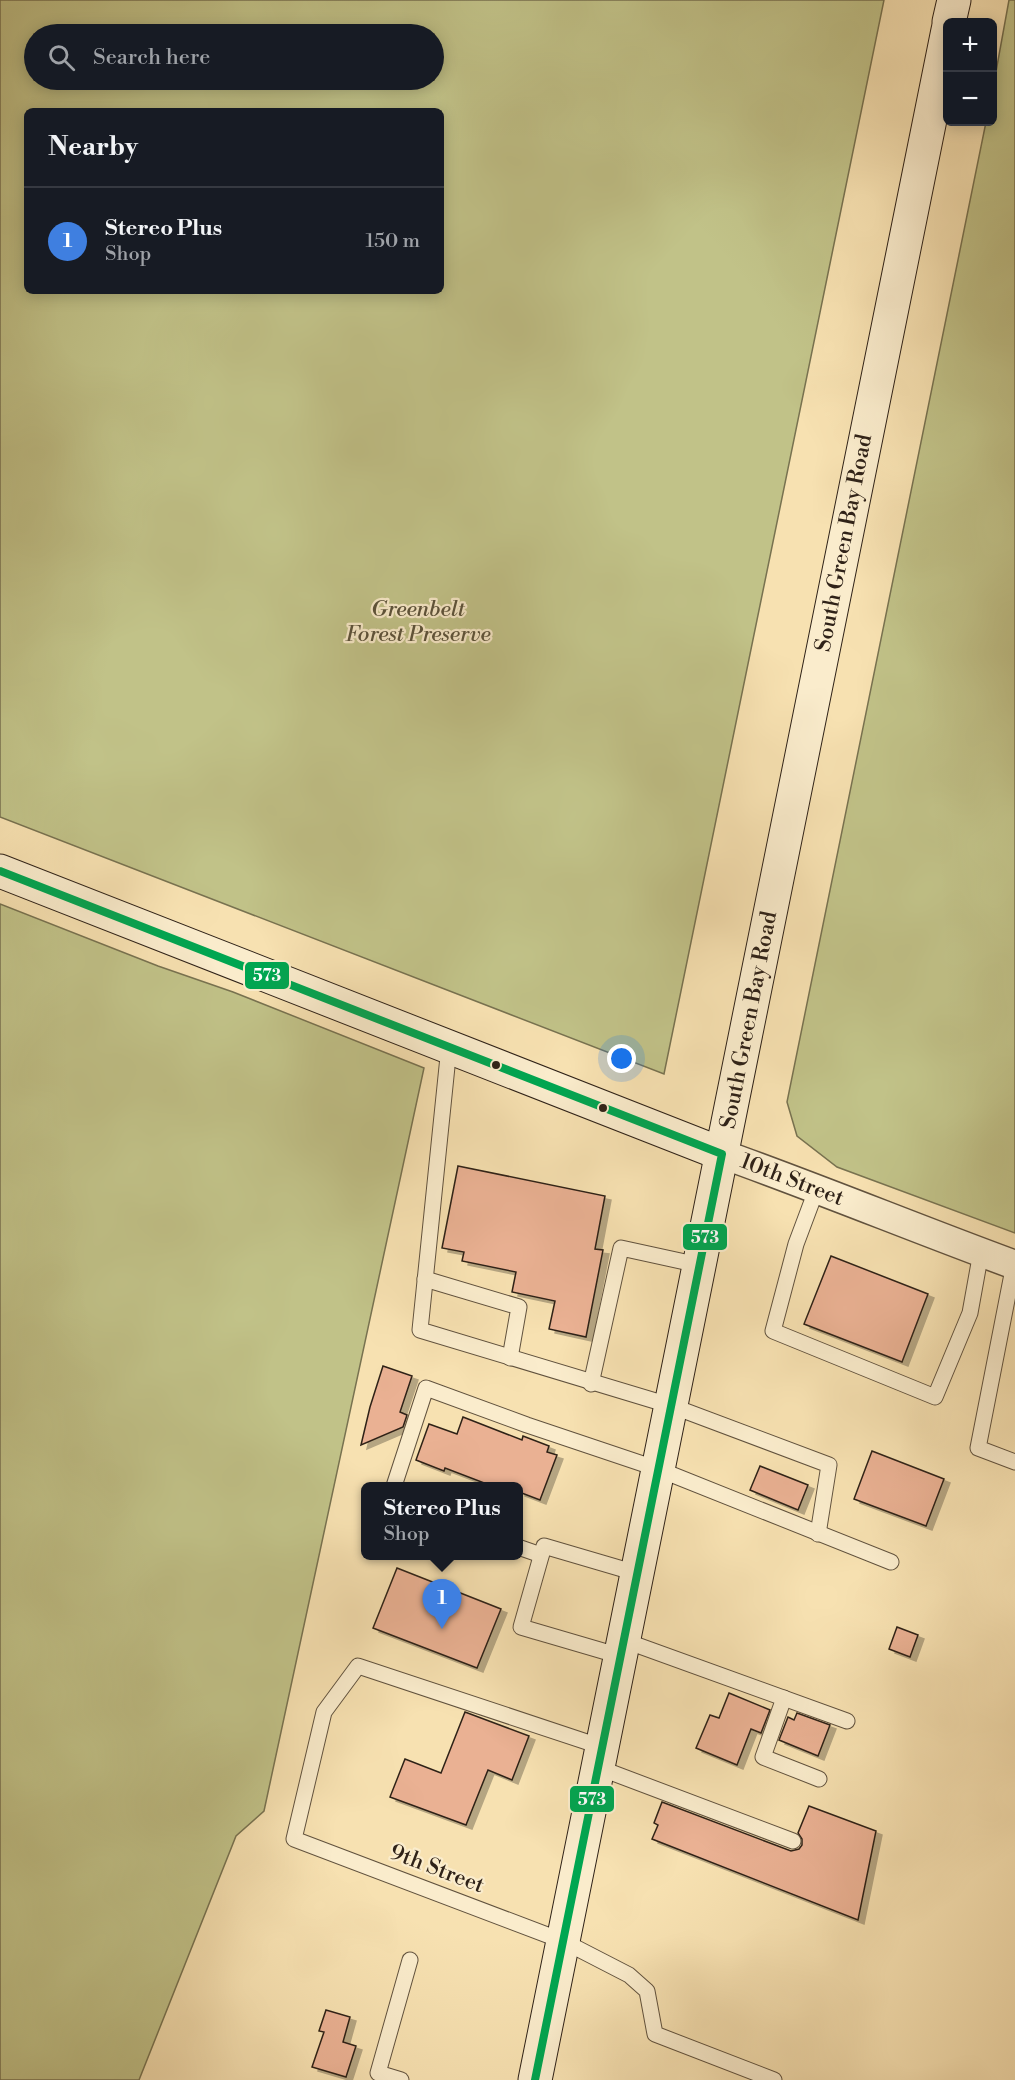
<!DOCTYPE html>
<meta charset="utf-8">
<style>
body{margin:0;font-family:"Libre Bodoni",serif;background:#242831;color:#f1f3f6}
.controls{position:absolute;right:18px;top:18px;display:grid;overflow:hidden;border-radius:9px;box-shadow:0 3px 15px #0003}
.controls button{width:54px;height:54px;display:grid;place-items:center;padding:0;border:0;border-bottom:2px solid #363941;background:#171b24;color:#f1f3f6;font:30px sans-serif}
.you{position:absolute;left:622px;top:1059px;width:21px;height:21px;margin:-15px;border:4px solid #fff;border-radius:50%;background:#1a73e8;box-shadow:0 0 0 9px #1a73e833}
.badge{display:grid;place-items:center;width:39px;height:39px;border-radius:50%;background:#0f766e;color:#fff;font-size:20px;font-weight:700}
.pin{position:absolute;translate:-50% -50px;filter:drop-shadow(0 2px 3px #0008)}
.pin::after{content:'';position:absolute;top:32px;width:21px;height:18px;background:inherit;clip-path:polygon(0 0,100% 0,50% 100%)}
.popup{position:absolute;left:361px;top:1482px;width:162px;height:78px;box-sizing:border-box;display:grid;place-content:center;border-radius:9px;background:#171b24;filter:drop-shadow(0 2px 4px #0005);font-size:20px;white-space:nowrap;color:#9ea1a6}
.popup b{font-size:22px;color:#f1f3f6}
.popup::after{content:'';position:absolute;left:50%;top:100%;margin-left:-12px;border:12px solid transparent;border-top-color:#171b24}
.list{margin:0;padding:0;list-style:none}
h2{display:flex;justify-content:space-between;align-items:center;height:78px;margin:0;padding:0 24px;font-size:26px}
h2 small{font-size:20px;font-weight:400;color:#9ea1a6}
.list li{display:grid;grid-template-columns:39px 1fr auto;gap:18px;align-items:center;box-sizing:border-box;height:108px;padding:0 24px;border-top:2px solid #363941}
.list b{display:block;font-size:22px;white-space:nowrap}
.list p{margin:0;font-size:20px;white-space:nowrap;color:#9ea1a6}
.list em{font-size:20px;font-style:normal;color:#9ea1a6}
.icon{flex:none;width:33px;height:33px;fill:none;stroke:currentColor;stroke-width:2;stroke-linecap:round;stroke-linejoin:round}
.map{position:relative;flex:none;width:1015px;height:2080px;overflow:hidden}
.search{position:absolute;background:#171b24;box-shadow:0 3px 15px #0003;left:24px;top:24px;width:420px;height:66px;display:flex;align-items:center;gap:15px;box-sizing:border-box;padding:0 21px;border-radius:33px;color:#9ea1a6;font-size:22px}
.panel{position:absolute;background:#171b24;box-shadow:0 3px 15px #0003;left:24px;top:108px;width:420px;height:186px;border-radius:9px}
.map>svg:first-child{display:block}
</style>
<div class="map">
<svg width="1015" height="2080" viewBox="0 0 1015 2080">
<defs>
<filter id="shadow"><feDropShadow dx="6" dy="4" stdDeviation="0" flood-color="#0004"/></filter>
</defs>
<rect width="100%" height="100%" fill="#f7e1b1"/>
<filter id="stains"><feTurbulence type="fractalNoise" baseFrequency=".00333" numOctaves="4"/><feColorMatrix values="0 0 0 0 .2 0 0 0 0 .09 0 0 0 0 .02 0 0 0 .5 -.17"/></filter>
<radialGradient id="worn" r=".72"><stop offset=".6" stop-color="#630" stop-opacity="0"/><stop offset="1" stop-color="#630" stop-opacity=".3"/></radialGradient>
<g fill="#c1c288" stroke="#787250" stroke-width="1.5" fill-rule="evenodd">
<path d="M0,0H884L664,1074L0,817ZM34,34H434V80H34ZM27,111H441V291H27Z"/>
<path d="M1009,0H1015V1233L837,1167L797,1136L787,1102L986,122H992L993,88Z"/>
<path d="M0,904L158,966L233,992L424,1068L264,1811L236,1836L139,2080H0Z"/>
</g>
<g fill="#eab193" stroke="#2f2218" stroke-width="1.5" filter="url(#shadow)">
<path d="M458,1166L605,1196L595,1249L603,1250L586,1337L549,1329L555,1301L512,1292L516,1272L462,1261L464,1252L442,1248Z"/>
<path d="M831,1256L928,1294L902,1362L804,1324Z"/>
<path d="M383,1366L412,1376L400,1412L407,1415L403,1427L361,1445L370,1407Z"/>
<path d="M463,1417L522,1440L523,1436L549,1446L547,1452L557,1455L540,1500L519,1492V1486H492L445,1468L444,1471L416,1460L429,1424L457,1434Z"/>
<path d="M872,1451L944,1479L926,1526L854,1499Z"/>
<path d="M760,1466L808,1485L798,1510L750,1490Z"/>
<path d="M397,1568L501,1609L477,1668L373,1628Z"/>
<path d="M897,1627L918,1635L910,1657L889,1649Z"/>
<path d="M729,1693L770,1710L761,1733L751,1729L737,1765L696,1748L710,1715L719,1718Z"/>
<path d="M465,1712L529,1736L512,1780L488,1770L466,1825L390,1797L405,1759L441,1773Z"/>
<path d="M797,1713L830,1725L818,1756L779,1740L788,1717L794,1720Z"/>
<path d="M662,1802L791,1851L799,1849L802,1845V1839L798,1833L809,1806L876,1831L858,1920L652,1839L658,1825L654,1823Z"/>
<path d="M326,2010L350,2017L343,2042L356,2046L346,2077L312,2067L324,2032L319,2031Z"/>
</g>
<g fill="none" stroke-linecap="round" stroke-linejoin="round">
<g stroke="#61523e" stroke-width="17">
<g id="lane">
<path d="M449,1047L420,1330L672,1406L829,1465L818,1534"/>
<path d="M817,1188L796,1244L773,1331L935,1397L970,1313L981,1252"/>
<path d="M1014,1264L978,1448L1015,1462"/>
<path d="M425,1279L519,1307L510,1358"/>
<path d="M591,1384L621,1248L699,1265"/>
<path d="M394,1486L426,1388L527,1425L658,1469L891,1562"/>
<path d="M518,1547L541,1555"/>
<path d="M623,1640L847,1721"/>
<path d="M620,1656L521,1627L544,1546L636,1573"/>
<path d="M784,1698L763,1757L819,1779"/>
<path d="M602,1747L358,1666L324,1712L294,1839L563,1941L629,1975L647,1991L655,2034L774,2080"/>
<path d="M597,1767L793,1841"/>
<path d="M401,2080L378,2073L410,1960"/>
</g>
</g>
<g stroke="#61523e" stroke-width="31">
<path id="street" d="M722,1154C820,1189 917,1229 1015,1265"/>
</g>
<g stroke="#2f2218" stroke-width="35">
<g id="secondary">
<path d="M949,22L954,0"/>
<path d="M0,871L722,1154"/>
<path d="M535,2080L948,30"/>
</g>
</g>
<use href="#lane" stroke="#faeccc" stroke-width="15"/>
<use href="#street" stroke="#faeccc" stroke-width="28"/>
<use href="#secondary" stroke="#faeccc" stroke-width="33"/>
<g stroke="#faeccc" stroke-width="12">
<path id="bus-1" d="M0,871L722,1154L535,2080"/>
</g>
<use href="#bus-1" stroke="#00a651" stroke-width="8"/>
</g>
<g fill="#2f2218" stroke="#faeccc" stroke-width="2">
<circle cx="496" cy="1065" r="5"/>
<circle cx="603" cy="1108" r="5"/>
</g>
<g text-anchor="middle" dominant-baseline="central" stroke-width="4.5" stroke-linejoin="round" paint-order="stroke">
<g font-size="22" fill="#2f2218" stroke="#faeccc">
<text transform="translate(844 543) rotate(-79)">South Green Bay Road</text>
<text transform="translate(749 1020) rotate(-79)">South Green Bay Road</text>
<text transform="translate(792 1180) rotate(21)">10th Street</text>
<text transform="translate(437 1869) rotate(21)">9th Street</text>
</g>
<g font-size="22" font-style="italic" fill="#5b523a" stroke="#faeccc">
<text x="418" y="609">Greenbelt<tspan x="418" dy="25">Forest Preserve</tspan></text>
</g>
</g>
<g stroke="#faeccc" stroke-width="2">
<rect x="244" y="961" width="46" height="29" rx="6" fill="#00a651"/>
<rect x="682" y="1223" width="46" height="28" rx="6" fill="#00a651"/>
<rect x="569" y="1785" width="46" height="28" rx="6" fill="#00a651"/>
</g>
<g font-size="16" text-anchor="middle" font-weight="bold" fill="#fff">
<text x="267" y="981">573</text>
<text x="705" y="1243">573</text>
<text x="592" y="1805">573</text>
</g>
<rect width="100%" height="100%" filter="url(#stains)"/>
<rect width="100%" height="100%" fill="url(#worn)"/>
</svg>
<div class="controls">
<button>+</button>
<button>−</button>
</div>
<div class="you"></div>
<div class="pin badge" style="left:442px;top:1629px;background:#3f7fe0">1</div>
<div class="popup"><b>Stereo Plus</b>Shop</div>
<div class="search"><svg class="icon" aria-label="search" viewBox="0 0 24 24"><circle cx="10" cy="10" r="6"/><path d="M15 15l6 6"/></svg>Search here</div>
<section class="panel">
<h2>Nearby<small></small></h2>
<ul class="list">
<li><span class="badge" style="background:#3f7fe0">1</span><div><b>Stereo Plus</b><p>Shop</p></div><em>150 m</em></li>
</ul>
</section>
</div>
